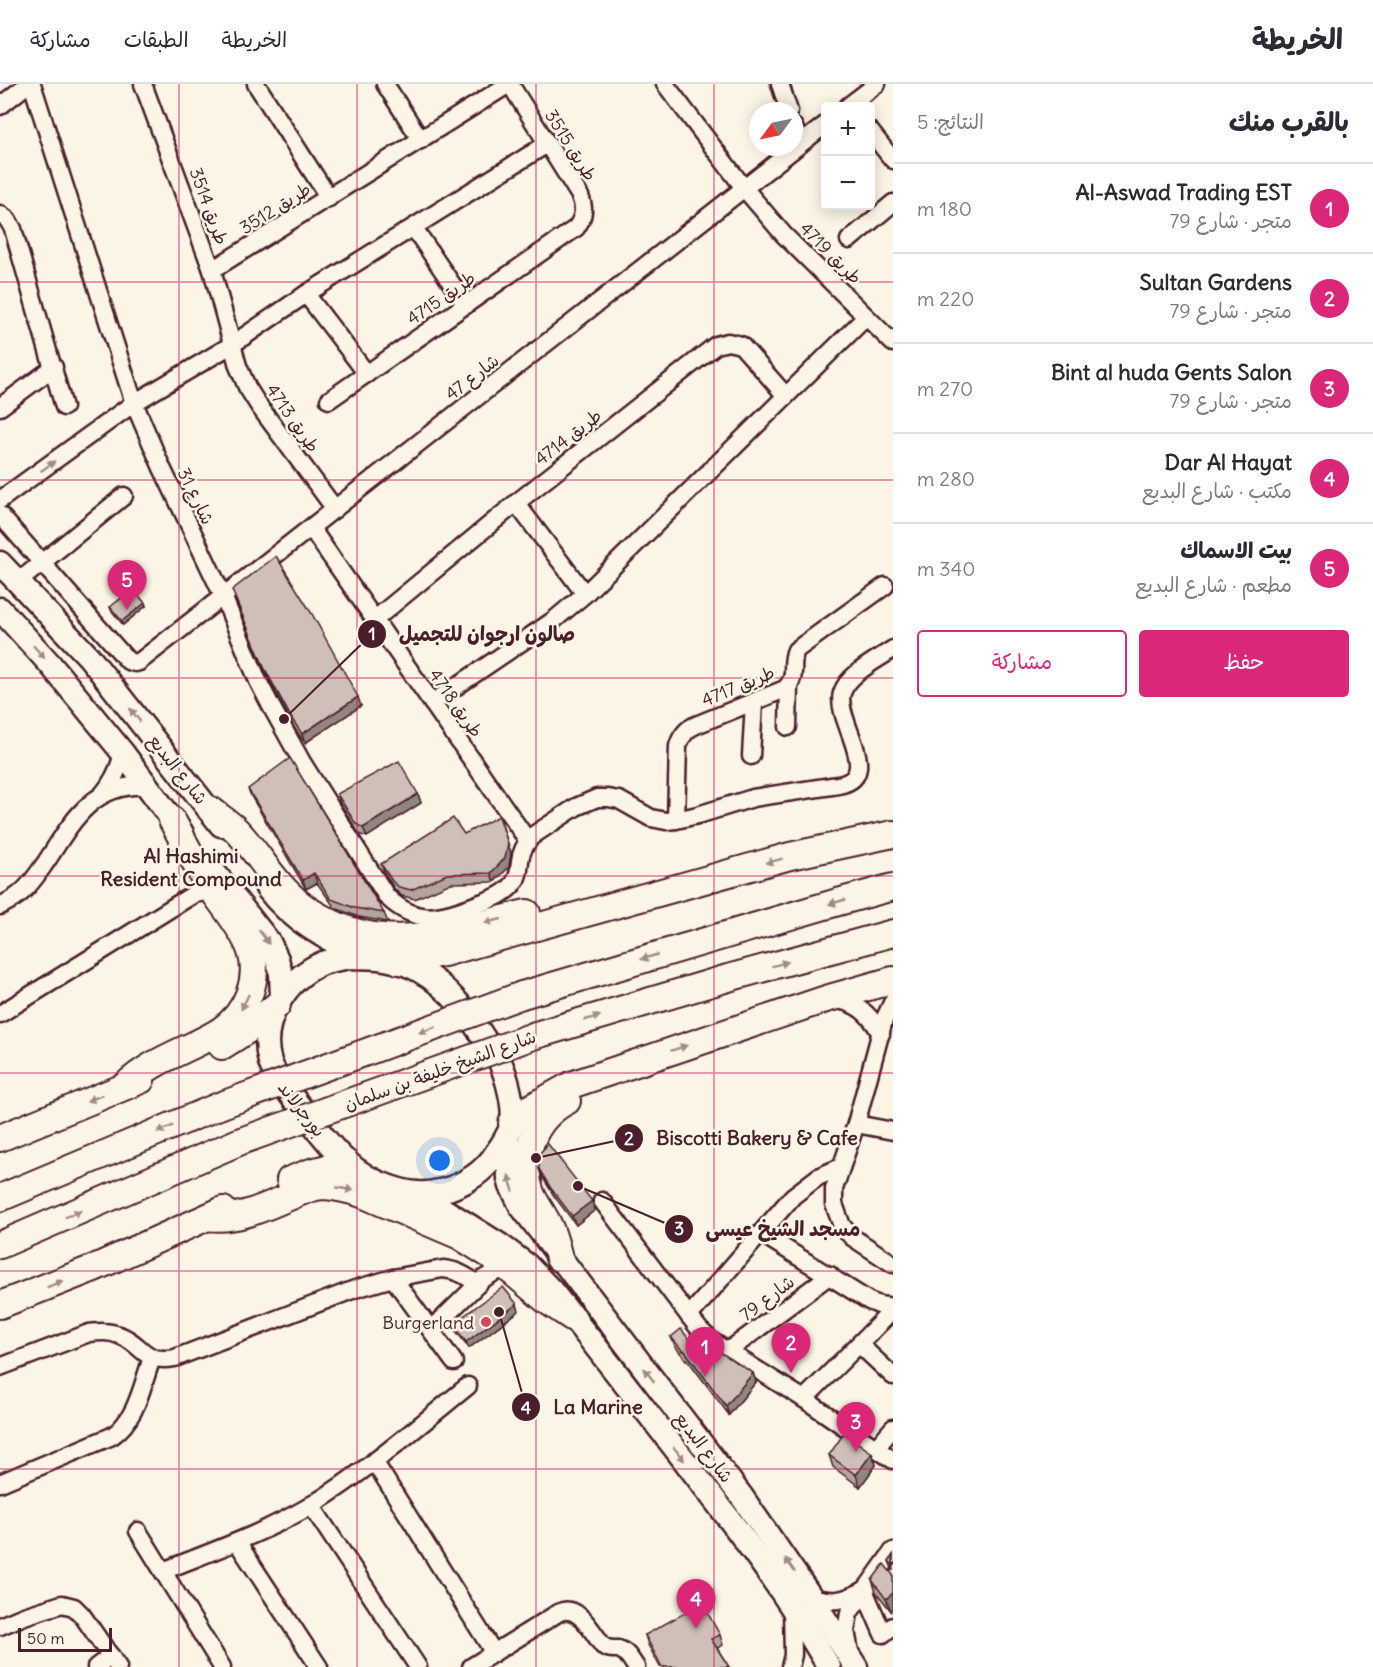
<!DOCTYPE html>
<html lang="ar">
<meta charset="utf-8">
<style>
body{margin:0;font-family:Delius,"Playpen Sans Arabic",sans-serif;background:#f7f7f7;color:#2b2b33;direction:rtl}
.controls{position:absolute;right:18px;top:18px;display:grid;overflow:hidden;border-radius:6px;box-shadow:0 3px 15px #0003}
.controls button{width:54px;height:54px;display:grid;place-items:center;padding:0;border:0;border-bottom:2px solid #e1e1e2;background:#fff;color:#2b2b33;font:30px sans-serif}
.compass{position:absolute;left:749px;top:18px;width:54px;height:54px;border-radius:50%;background:#fff;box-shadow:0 3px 15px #0003;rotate:237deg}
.scale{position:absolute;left:18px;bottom:15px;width:94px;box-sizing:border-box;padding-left:6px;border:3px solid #4a1f2b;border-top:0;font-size:16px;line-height:21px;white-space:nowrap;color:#4a1f2b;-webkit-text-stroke:4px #fcf5e5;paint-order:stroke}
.you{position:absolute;left:440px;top:1077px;width:21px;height:21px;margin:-15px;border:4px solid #fff;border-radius:50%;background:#1a73e8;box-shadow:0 0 0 9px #1a73e833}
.badge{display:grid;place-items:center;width:39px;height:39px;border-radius:50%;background:#db2777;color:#fff;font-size:20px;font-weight:700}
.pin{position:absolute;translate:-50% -50px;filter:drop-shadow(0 2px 3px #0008)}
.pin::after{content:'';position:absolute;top:32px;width:21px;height:18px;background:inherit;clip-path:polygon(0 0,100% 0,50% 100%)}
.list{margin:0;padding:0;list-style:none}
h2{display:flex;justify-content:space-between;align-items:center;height:78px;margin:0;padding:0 24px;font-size:26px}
h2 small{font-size:20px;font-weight:400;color:#7c7c81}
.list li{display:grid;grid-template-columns:39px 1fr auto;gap:18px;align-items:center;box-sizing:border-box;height:90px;padding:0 24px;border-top:2px solid #e1e1e2}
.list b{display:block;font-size:22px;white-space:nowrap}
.list p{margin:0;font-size:20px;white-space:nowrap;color:#7c7c81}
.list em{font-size:20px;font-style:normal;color:#7c7c81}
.actions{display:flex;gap:12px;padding:18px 24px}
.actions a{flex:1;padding:14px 0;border:2px solid #db2777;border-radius:6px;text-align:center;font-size:21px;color:#db2777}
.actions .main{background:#db2777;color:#fff}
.map{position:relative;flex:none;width:893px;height:1583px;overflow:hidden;direction:ltr}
header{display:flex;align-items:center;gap:36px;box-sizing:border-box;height:84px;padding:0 30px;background:#fff;border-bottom:2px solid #e1e1e2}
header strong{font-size:28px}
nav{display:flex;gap:33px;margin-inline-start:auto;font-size:21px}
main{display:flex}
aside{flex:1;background:#fff}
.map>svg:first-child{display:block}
</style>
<header>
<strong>الخريطة</strong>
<nav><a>الخريطة</a><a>الطبقات</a><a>مشاركة</a></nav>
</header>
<main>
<aside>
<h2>بالقرب منك<small>النتائج: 5</small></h2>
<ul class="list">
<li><span class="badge">1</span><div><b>Al-Aswad Trading EST</b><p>متجر · شارع 79</p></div><em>180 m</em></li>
<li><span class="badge">2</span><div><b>Sultan Gardens</b><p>متجر · شارع 79</p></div><em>220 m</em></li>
<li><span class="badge">3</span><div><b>Bint al huda Gents Salon</b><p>متجر · شارع 79</p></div><em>270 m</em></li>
<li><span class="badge">4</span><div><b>Dar Al Hayat</b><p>مكتب · شارع البديع</p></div><em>280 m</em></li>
<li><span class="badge">5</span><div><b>بيت الاسماك</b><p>مطعم · شارع البديع</p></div><em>340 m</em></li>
</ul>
<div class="actions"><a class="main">حفظ</a><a>مشاركة</a></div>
</aside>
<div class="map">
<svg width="893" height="1583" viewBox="0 0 893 1583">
<rect width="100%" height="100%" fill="#fcf5e5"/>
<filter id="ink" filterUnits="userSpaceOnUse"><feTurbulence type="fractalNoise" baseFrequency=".0167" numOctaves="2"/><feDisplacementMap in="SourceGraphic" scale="12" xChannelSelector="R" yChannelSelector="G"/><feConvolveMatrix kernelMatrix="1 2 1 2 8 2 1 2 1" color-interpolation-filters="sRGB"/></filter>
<g filter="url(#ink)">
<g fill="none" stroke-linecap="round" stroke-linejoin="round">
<g stroke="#4a1f2b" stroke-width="21">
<g id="minor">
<path d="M32,0L134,319L162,384L223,512L258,597L272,624L302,678L387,813C418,843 442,833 478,820C491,815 505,811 514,799C519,792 519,785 520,777C521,767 526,759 532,752L576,723L597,714H608L619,716L651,734L666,737L676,736L698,731L753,714L838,701C885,693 834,636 842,609C848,590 877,576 893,565"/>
<path d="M143,0L212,186L238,282L247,303L259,322L335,425"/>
<path d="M256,0L329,114"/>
<path d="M385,0L421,56"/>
<path d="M665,0L744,104L784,151L893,259"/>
<path d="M780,0L789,27"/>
<path d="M0,22L28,0"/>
<path d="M848,22L877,0"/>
<path d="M794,43L800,60"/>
<path d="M870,47L893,76"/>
<path d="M0,130L8,136L13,145L64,323"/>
<path d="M414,144L466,221"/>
<path d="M849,156L893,119"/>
<path d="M212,186L509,0"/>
<path d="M306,210L367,290"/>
<path d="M329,316L576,144C584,133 585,125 580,112L510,0"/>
<path d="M0,323L54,283"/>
<path d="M0,416L134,319L233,260L306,210L547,60"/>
<path d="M516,419L585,510"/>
<path d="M0,431L128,577L135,579L139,578L826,40"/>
<path d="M311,444L528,757"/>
<path d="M18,498L124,412"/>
<path d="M374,536L516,419L716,261L728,258L741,261L786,312"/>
<path d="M432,619L554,536L585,510L866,233"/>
<path d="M788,643L789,601"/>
<path d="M751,672L754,618"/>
<path d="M102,711C113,698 119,686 123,669"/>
<path d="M676,736L678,662C681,652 686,645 696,641L785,605C799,592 789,581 796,566L885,502"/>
<path d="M0,822C8,818 16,814 23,807C32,799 39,788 46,778C72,738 92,699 146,702"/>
<path d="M832,916C855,916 871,931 881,950"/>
<path d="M893,917L884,936L856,1040L834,1105V1120L842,1142L852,1153L893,1180"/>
<path d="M0,930L194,810L213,807"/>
<path d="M856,1040L893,1047"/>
<path d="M602,1117L689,1232L700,1246L713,1258L804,1315L893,1376"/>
<path d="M762,1150L869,1217L879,1221L893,1223"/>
<path d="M393,1194L454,1278"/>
<path d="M689,1232L793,1112L818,1093L841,1083"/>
<path d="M431,1246L483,1195L495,1188L509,1185"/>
<path d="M860,1261L893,1292"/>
<path d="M728,1267L830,1191"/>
<path d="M0,1283L89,1249C99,1248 109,1247 119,1251C144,1260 142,1280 175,1274L355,1205L393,1194L443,1185C457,1186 466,1192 478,1200"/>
<path d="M804,1315L893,1226"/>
<path d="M876,1364L893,1344"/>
<path d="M374,1377L494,1569"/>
<path d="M0,1399L112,1352C137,1335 142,1301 152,1274"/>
<path d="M311,1421L418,1583"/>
<path d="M138,1447L222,1583"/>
<path d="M237,1458L319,1583"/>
<path d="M163,1487C213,1467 264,1449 310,1422C367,1387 417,1343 468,1302"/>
<path d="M864,1506L883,1550L893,1542"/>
<path d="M811,1513C835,1519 842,1517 863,1507"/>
<path d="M0,1542L24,1532L62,1520L74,1523L82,1531L118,1583"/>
<path d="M850,1568L846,1547L849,1529L893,1467"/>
<path d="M96,1583L111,1572"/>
<path d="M471,1583L558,1529C578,1518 592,1548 603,1562C608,1565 611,1565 618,1565C627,1567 631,1576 636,1583"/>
<path d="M790,1583L793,1571L792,1525"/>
</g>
</g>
<g stroke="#4a1f2b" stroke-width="27">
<g id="major">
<path d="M0,479L89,573L221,741"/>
<path d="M0,525L50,580L123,669L182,749"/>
<path d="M211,784L269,858L277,875L281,890L282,913"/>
<path d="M267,804C292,837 327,856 364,872"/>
<path d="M350,873C374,873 398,874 420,887C449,903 470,932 487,959C492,965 497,971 500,978C507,993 515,1023 512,1040C509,1052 499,1065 492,1075C478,1093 456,1105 434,1108C418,1111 405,1108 390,1103C347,1089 327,1057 300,1023C290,1009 276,995 270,978C258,938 286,894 323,879C332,876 341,875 350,873Z"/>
<path d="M507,1052L509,1095L511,1102L521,1122L742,1413L811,1513L856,1583"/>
<path d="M417,1109L500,1161L527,1181L550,1205C592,1257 633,1310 674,1363C729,1434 784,1505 829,1583"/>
</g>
</g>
<g stroke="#4a1f2b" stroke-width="30">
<g id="highway">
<path d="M211,726C218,732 226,737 233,743C253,761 268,790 289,810C300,822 315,831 330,838C395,871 461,844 527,829"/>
<path d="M399,877L444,869L790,772L893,750"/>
<path d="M522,911L838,818L893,803"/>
<path d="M536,951L728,894L893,849"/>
<path d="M222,962L249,945L277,921"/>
<path d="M125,1002C151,976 189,966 220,947C247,929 262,893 249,862C239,839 220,818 206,797C194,777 183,757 172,736"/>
<path d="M512,1039L530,1024L571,1001L826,915L893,896"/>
<path d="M0,1054L141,996"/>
<path d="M290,1096L311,1088L346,1079"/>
<path d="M0,1114L219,1022"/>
<path d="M208,1133C237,1137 263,1124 289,1113C300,1108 312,1102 325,1102C338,1103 350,1106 362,1110L460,1152L498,1176L546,1216L573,1234"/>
<path d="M0,1161L241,1057"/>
<path d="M559,1174C556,1161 553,1149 547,1138C542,1128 535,1119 531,1109C518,1073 534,1034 567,1017"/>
<path d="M0,1221L94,1184L223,1126"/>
</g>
</g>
<use href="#minor" stroke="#fcf5e5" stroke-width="16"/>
<use href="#major" stroke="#fcf5e5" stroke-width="22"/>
<use href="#highway" stroke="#fcf5e5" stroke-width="26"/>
<g stroke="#4a1f2b" stroke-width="30" stroke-linecap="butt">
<g id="highway-bridge">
<path d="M219,1022L522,911"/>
<path d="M241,1057L536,951"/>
</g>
</g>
<use href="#highway-bridge" stroke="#fcf5e5" stroke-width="26"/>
</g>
<g fill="#b2a59d" stroke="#4a1f2b" stroke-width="1.5">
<path d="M236,516L361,622L305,659L295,645L268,593Z"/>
<path d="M145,519L146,522L123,541L111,526L110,523Z"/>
<path d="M248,705L384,829L388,838L359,833L335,824L317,799L306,805L252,714Z"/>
<path d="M337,710H418L421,719L367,753L359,750L340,719Z"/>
<path d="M502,741L511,769L509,783L494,798L451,799L415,815L402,812L395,806L385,790L381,780L464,750Z"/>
<path d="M539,1085L595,1126L576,1141L554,1112L543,1094Z"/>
<path d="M519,1227L469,1264L455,1246L453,1240Z"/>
<path d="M671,1253L700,1269L753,1289L756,1298L729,1331L687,1275L686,1276L675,1262Z"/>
<path d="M872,1369L876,1381L860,1403L833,1383L829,1371Z"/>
<path d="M893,1471V1487L889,1477Z"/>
<path d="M893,1491L891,1527L876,1508L872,1496Z"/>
<path d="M645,1551H720L723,1561L717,1564L729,1583H660L648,1561Z"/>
</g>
<g fill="#918680" stroke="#4a1f2b" stroke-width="1.5">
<path d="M145,519L146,522L123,541L122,537Z"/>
<path d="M358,613L361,622L305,659L302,650Z"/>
<path d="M418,710L421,719L367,753L363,744Z"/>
<path d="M499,732L511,769L509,783L494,798L491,789Z"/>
<path d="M314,789L317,799L306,805L303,796Z"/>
<path d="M592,1117L595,1126L576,1141L572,1132Z"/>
<path d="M517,1220L519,1227L469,1264L466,1258Z"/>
<path d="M753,1289L756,1298L729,1331L726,1322Z"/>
<path d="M872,1369L876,1381L860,1403L856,1391Z"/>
<path d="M893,1509V1525L891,1527L886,1515Z"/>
</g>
<g fill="#cfc0b7" stroke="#4a1f2b" stroke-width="1.5">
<path d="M276,472L312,530L358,613L302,650L292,635L264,583L232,506Z"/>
<path d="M133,505L145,519L122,537L110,523Z"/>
<path d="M290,674L384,829L355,824L331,815L314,789L303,796L248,705Z"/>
<path d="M399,677L418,710L363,744L356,740L337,710Z"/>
<path d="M499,732L508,760L505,774L491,789L447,790L411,806L399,803L392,797L381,780L453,734L464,750Z"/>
<path d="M548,1060L592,1117L572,1132L550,1103L539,1085V1070Z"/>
<path d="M503,1203L517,1220L466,1258L453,1240Z"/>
<path d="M681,1245L700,1269L709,1261L753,1289L726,1322L684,1266L683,1267L671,1253Z"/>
<path d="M844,1349L872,1369L856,1391L829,1371Z"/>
<path d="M893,1471V1481L889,1477Z"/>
<path d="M884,1480L893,1491V1509L886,1515L872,1496Z"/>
<path d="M702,1519L720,1551L711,1555L729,1583H662L645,1551Z"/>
</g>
<defs><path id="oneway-solid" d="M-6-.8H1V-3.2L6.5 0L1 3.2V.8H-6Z" transform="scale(1.5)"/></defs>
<g fill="#a38a88">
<use href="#oneway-solid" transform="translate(48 382) rotate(-36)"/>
<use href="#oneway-solid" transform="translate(39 568) rotate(48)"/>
<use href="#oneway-solid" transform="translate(135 631) rotate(-128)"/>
<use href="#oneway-solid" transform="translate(774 777) rotate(165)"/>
<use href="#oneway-solid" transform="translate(837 818) rotate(164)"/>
<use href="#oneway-solid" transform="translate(493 837) rotate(167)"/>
<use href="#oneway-solid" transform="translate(264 853) rotate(54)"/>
<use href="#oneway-solid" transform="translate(649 873) rotate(164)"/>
<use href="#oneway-solid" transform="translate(780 880) rotate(-15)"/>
<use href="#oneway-solid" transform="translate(245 918) rotate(116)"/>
<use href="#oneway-solid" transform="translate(592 934) rotate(-16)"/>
<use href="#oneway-solid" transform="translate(427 946) rotate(160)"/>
<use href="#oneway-solid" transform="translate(679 964) rotate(-18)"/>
<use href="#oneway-solid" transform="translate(95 1014) rotate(158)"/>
<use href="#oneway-solid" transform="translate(165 1045) rotate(157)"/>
<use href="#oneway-solid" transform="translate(511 1099) rotate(-107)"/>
<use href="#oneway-solid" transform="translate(345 1105) rotate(11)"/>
<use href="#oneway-solid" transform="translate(73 1130) rotate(-23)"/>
<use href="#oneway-solid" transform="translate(55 1200) rotate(-22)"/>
<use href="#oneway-solid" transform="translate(649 1291) rotate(-127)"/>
<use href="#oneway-solid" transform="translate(679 1370) rotate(52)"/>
<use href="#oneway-solid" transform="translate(790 1481) rotate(-125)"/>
</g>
</g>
<path fill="none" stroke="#c2185b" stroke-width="1.5" stroke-opacity="0.55" d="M179,0V1583M357,0V1583M536,0V1583M714,0V1583M0,198H893M0,396H893M0,594H893M0,792H893M0,989H893M0,1187H893M0,1385H893"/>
<circle fill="#d1495b" stroke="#fcf5e5" stroke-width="2" cx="486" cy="1238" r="6"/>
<g text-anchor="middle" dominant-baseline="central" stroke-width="5" stroke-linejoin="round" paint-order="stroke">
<g font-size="18" fill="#4a1f2b" stroke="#fcf5e5">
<text transform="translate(571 61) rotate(58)">طريق 3515</text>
<text transform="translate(209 122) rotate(70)">طريق 3514</text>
<text transform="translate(275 124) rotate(-32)">طريق 3512</text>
<text transform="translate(831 169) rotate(45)">طريق 4719</text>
<text transform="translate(441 214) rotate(-35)">طريق 4715</text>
<text transform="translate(472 293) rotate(-38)">شارع 47</text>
<text transform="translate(293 334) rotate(55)">طريق 4713</text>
<text transform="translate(568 353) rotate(-38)">طريق 4714</text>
<text transform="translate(196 412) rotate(64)">شارع 31</text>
<text transform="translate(738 602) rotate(-23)">طريق 4717</text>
<text transform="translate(456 619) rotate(55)">طريق 4718</text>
<text transform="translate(178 685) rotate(52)">شارع البديع</text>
<text transform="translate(440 986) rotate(-20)">شارع الشيخ خليفة بن سلمان</text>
<text transform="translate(302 1025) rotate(52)">بورجرلاند</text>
<text transform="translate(767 1214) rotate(-37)">شارع 79</text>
<text transform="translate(704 1363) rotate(53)">شارع البديع</text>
</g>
<g font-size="18" fill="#4a1f2b" stroke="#fcf5e5" text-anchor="end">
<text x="474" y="1238">Burgerland</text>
</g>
<g font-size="20" font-weight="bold" fill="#4a1f2b" stroke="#fcf5e5">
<text x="191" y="771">Al Hashimi<tspan x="191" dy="23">Resident Compound</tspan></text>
</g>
</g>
<path fill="none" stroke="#4a1f2b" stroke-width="2" d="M284 635L372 550M536 1074L629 1054M578 1102L679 1145M499 1228L526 1323"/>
<g fill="#4a1f2b" stroke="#fcf5e5" stroke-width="2">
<circle cx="284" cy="635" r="6"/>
<circle cx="536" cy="1074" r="6"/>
<circle cx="578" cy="1102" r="6"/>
<circle cx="499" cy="1228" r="6"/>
<circle cx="372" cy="550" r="15"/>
<circle cx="629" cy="1054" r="15"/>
<circle cx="679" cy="1145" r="15"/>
<circle cx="526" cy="1323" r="15"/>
</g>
<g font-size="18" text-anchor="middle" font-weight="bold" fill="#fff">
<text x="372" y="556">1</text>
<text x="629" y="1061">2</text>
<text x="679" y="1151">3</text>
<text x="526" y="1330">4</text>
</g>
<g font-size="20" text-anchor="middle" font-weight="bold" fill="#4a1f2b" stroke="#fcf5e5" stroke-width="5" stroke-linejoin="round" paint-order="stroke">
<text x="487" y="557">صالون ارجوان للتجميل</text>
<text x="757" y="1061">Biscotti Bakery &amp; Cafe</text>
<text x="783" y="1152">مسجد الشيخ عيسى</text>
<text x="598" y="1330">La Marine</text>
</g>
</svg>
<div class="controls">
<button>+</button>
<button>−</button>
</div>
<svg class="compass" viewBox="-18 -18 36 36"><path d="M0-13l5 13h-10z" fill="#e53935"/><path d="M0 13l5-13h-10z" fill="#7c7c81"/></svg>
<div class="scale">50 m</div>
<div class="you"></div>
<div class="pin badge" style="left:705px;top:1293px">1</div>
<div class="pin badge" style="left:791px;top:1289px">2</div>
<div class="pin badge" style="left:856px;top:1368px">3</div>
<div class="pin badge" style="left:696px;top:1545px">4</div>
<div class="pin badge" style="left:127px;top:526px">5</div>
</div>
</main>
